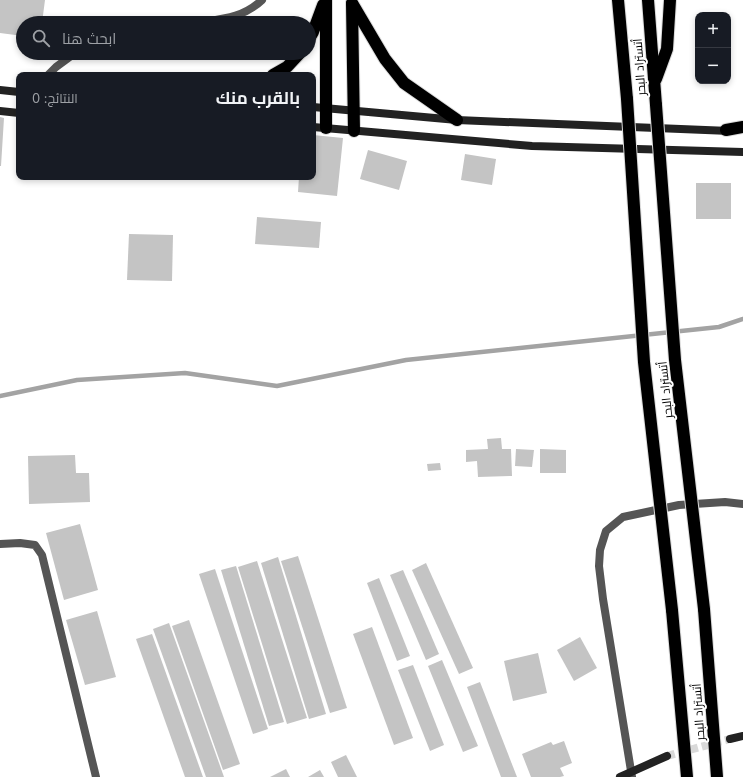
<!DOCTYPE html>
<html lang="ar">
<meta charset="utf-8">
<style>
body{margin:0;font-family:Inter,Cairo,sans-serif;background:#20242c;color:#f1f3f6;direction:rtl}
.controls{position:absolute;right:12px;top:12px;display:grid;overflow:hidden;border-radius:8px;box-shadow:0 2px 6px #0003}
.controls button{width:36px;height:36px;display:grid;place-items:center;padding:0;border:0;border-bottom:1px solid #363941;background:#171b24;color:#f1f3f6;font:20px sans-serif}
.list{margin:0;padding:0;list-style:none}
h2{display:flex;justify-content:space-between;align-items:center;height:52px;margin:0;padding:0 16px;font-size:17px}
h2 small{font-size:13px;font-weight:400;color:#9ea1a6}
.icon{flex:none;width:22px;height:22px;fill:none;stroke:currentColor;stroke-width:2;stroke-linecap:round;stroke-linejoin:round}
.map{position:relative;flex:none;width:743px;height:777px;overflow:hidden;direction:ltr}
.search{position:absolute;background:#171b24;box-shadow:0 2px 6px #0003;left:16px;top:16px;width:300px;height:44px;display:flex;align-items:center;gap:10px;box-sizing:border-box;padding:0 14px;border-radius:22px;color:#9ea1a6;font-size:15px}
.panel{position:absolute;background:#171b24;box-shadow:0 2px 6px #0003;left:16px;top:72px;width:300px;height:108px;border-radius:8px;direction:rtl}
.map>svg:first-child{display:block}
</style>
<div class="map">
<svg width="743" height="777" viewBox="0 0 743 777">
<rect width="100%" height="100%" fill="#fff"/>
<g fill="none" stroke-linecap="round" stroke-linejoin="round">
<path stroke="#a3a3a3" stroke-width="4.5" d="M0,396L77,380L185,373L277,386L406,360L719,327L743,319"/>
</g>
<g fill="#c4c4c4">
<path d="M0,0H45L42,23H23V36L0,33Z"/>
<path d="M0,117L4,118L1,166H0Z"/>
<path d="M313,135L343,138L337,196L298,192L299,177H313Z"/>
<path d="M368,150L407,161L399,190L360,179Z"/>
<path d="M465,154L496,159L492,185L461,180Z"/>
<rect x="696" y="183" width="35" height="36"/>
<path d="M257,217L321,222L319,248L255,244Z"/>
<path d="M129,234L173,235L172,281L127,280Z"/>
<path d="M501,438L502,449H511L512,476L478,477L477,461L466,462V450L488,449L487,439Z"/>
<path d="M516,449L534,450L532,467L515,466Z"/>
<path d="M540,449L566,450V473H540Z"/>
<path d="M75,455L76,473H89L90,502L29,504L28,456Z"/>
<path d="M440,463L441,470L428,471L427,464Z"/>
<path d="M80,524L98,590L64,600L46,533Z"/>
<path d="M298,556L347,708L330,713L281,561Z"/>
<path d="M278,557L326,714L309,719L261,563Z"/>
<path d="M257,561L307,718L287,724L238,567Z"/>
<path d="M426,563L473,668L459,674L412,570Z"/>
<path d="M236,566L284,722L269,726L221,570Z"/>
<path d="M215,569L268,729L253,734L199,574Z"/>
<path d="M403,570L439,654L426,660L390,575Z"/>
<path d="M379,578L410,656L397,661L367,583Z"/>
<path d="M97,611L116,677L85,685L66,620Z"/>
<path d="M189,620L240,764L223,770L172,626Z"/>
<path d="M169,623L224,777H206L153,629Z"/>
<path d="M372,627L413,738L394,745L353,634Z"/>
<path d="M152,634L203,777H185L136,639Z"/>
<path d="M580,637L597,668L574,681L557,650Z"/>
<path d="M538,653L547,693L513,701L504,661Z"/>
<path d="M442,660L478,746L463,752L428,666Z"/>
<path d="M413,665L444,745L430,751L398,670Z"/>
<path d="M480,682L517,777H501L467,687Z"/>
<path d="M564,741L572,763L560,768L564,776L560,777H531L522,754L551,742L553,745Z"/>
<path d="M346,755L357,777H338L331,762Z"/>
<path d="M286,769L290,777H270Z"/>
<path d="M320,770L324,777H308Z"/>
</g>
<g fill="none" stroke-linecap="round" stroke-linejoin="round">
<path stroke="#d9d9d9" stroke-width="8" stroke-dasharray="8 4" stroke-linecap="butt" d="M667,756L730,739"/>
<g stroke="#dbdbdb" stroke-width="14">
<g id="highway">
<path d="M618,0L627,99"/>
<path d="M648,0L656,105"/>
<path d="M352,3L385,59L404,83L457,120"/>
<path d="M352,4L354,131"/>
<path d="M309,39L313,32L323,5"/>
<path d="M273,75L287,67L300,53"/>
<path d="M656,79L667,49L670,0"/>
<path d="M326,128V0"/>
<path d="M726,130L743,127"/>
<path d="M704,609L717,777"/>
<path d="M672,610L687,777"/>
</g>
</g>
<g stroke="#555" stroke-width="8">
<path d="M195,23C220,19 242,19 262,0"/>
<path d="M48,75L56,67L75,53"/>
<path d="M0,544L20,543L35,545L42,555L96,777"/>
<path d="M632,777L603,599L599,566L600,550L606,531L623,517L679,505L725,502L743,504"/>
</g>
<g stroke="#222" stroke-width="8">
<path d="M0,90L19,92"/>
<path d="M313,107L457,120L730,131"/>
<path d="M0,111L19,113"/>
<path d="M313,127L532,146L743,152"/>
<path d="M730,739L743,736"/>
<path d="M620,777L667,756"/>
</g>
<use href="#highway" stroke="#000" stroke-width="12"/>
<g stroke="#dbdbdb" stroke-width="14" stroke-linecap="butt">
<g id="highway-bridge">
<path d="M627,99L644,362L672,610"/>
<path d="M656,105L675,360L704,609"/>
</g>
</g>
<use href="#highway-bridge" stroke="#000" stroke-width="12"/>
</g>
<g text-anchor="middle" dominant-baseline="central" stroke-width="4" stroke-linejoin="round" paint-order="stroke">
<g font-size="12" fill="#000" stroke="#fff">
<text transform="translate(639 67) rotate(-94)">أتستراد البحر</text>
<text transform="translate(665 390) rotate(-96)">أتستراد البحر</text>
<text transform="translate(698 712) rotate(-94)">أتستراد البحر</text>
</g>
</g>
</svg>
<div class="controls">
<button>+</button>
<button>−</button>
</div>
<div class="search"><svg class="icon" aria-label="search" viewBox="0 0 24 24"><circle cx="10" cy="10" r="6"/><path d="M15 15l6 6"/></svg>ابحث هنا</div>
<section class="panel">
<h2>بالقرب منك<small>النتائج: 0</small></h2>
<ul class="list">
</ul>
</section>
</div>
